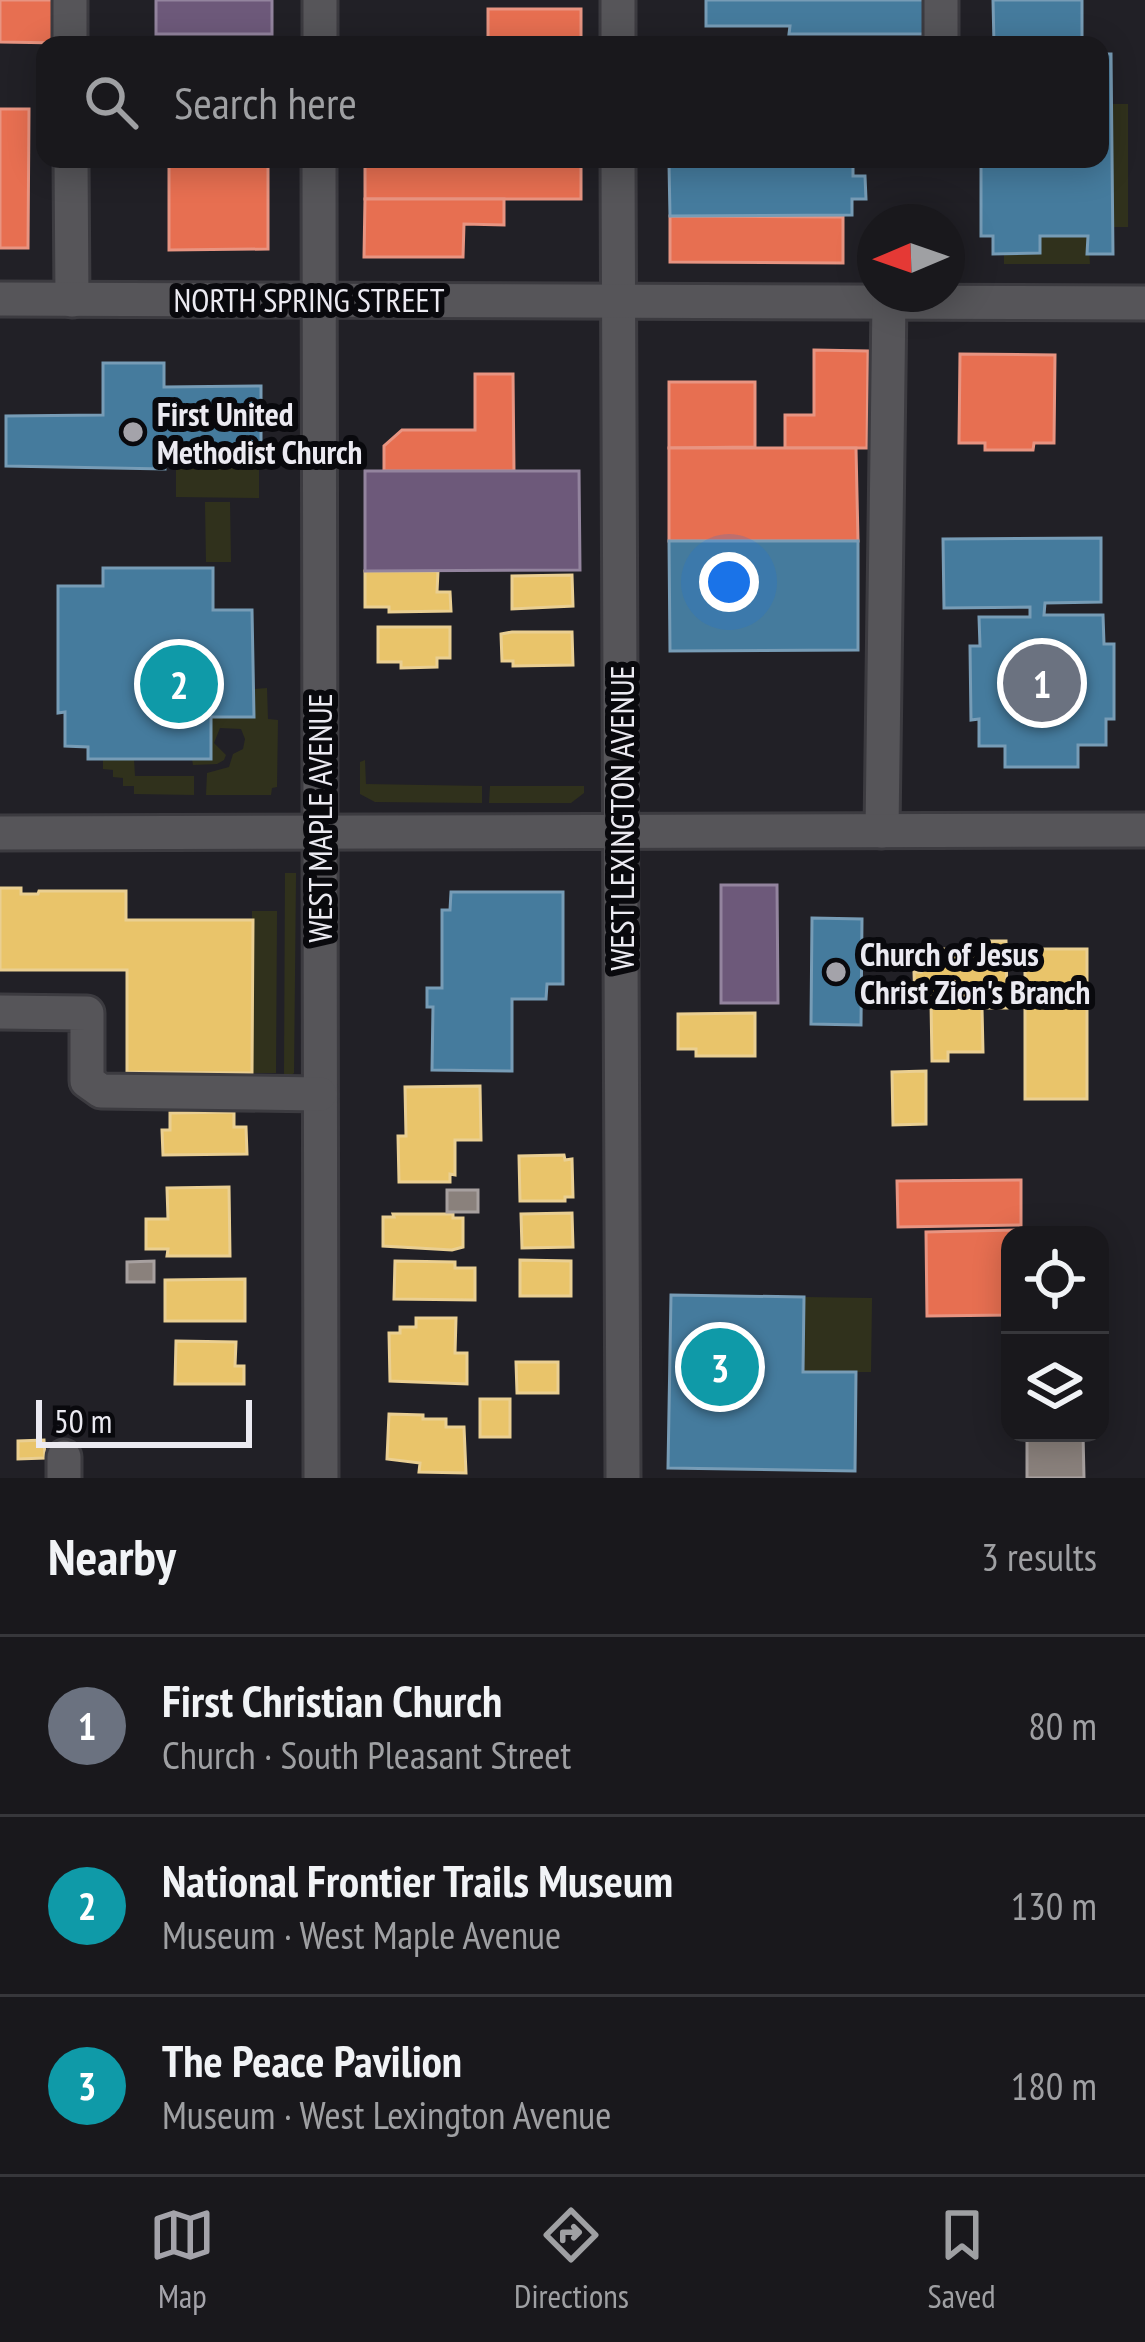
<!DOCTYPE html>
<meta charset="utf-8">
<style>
body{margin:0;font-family:"PT Sans Narrow",sans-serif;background:#262529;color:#f1f3f6}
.controls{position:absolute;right:36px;bottom:36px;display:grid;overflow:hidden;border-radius:24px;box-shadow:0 6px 30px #0003}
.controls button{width:108px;height:108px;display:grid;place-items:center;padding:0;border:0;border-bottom:3px solid #37373b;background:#19181c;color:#f1f3f6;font:60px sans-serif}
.compass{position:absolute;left:857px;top:204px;width:108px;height:108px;border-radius:50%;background:#19181c;box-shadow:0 6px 30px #0003;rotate:268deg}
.scale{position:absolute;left:36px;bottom:30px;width:216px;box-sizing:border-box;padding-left:12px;border:6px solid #ebeaf1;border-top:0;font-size:33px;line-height:42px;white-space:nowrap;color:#ebeaf1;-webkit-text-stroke:9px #09090d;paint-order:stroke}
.you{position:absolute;left:729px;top:582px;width:42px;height:42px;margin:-30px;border:9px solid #fff;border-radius:50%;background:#1a73e8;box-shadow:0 0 0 18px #1a73e833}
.badge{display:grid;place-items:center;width:78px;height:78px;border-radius:50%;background:#a4a3aa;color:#fff;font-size:39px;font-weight:700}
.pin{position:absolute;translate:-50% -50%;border:6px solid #fff;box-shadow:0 3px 12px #0006}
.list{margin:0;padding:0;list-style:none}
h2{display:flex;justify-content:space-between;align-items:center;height:156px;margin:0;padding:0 48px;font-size:51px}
h2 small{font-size:39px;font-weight:400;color:#9fa0a3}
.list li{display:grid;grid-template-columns:78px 1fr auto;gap:36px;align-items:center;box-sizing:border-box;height:180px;padding:0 48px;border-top:3px solid #37373b}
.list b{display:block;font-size:45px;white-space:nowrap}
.list p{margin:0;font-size:39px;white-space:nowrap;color:#9fa0a3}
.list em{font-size:39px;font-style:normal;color:#9fa0a3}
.icon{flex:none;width:66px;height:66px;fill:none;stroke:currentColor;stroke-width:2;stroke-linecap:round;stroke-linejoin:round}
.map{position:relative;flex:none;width:1145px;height:1478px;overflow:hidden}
.search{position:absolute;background:#19181c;box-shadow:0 6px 30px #0003;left:36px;right:36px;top:36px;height:132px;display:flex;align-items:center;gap:30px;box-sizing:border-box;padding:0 42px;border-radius:24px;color:#9fa0a3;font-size:45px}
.sheet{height:696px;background:#19181c}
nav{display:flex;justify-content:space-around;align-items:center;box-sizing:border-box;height:168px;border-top:3px solid #37373b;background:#19181c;font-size:33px;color:#9fa0a3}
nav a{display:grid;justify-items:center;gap:6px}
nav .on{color:#a4a3aa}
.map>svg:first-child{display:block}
</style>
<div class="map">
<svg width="1145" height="1478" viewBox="0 0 1145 1478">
<rect width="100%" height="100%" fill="#212026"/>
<g fill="#30311c">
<rect x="1112" y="104" width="16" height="123"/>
<path d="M1040,236H1088L1090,264H1004V253H1040Z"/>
<path d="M176,462H259V498L176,497Z"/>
<path d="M205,502H230L231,562H206Z"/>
<path d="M267,688L268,719L278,720L277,787L272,788L271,795H206L207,773L229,767L233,754L243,749L245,739L241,729L220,728L214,743L226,755L224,760L217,764L193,765L192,759L211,758V717H253V689Z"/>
<path d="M103,758L134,759L135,776H194V795L134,794V786H123V778L113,777V770L103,769Z"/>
<path d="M365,760L366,784L482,786V803L375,802L360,794V762Z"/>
<path d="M490,786H584V793L571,803H489Z"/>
<path d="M285,873H296L294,1073L284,1082Z"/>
<path d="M252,911H277L276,1073H252Z"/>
<path d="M804,1297L872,1298L871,1372H803Z"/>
</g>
<g fill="#e9c46a" stroke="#eacf92" stroke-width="3">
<path d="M365,571H438L437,592H450L451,611L389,612V607H365Z"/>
<path d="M572,575L573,606L512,609V576Z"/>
<path d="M378,627H450V658H437V667L401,668V662H378Z"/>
<path d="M512,632H572L573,665L513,666V661H502L501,634Z"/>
<path d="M0,888H21V894H38L39,891H126V920H253L252,1073L127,1072V970H0Z"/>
<path d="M986,941H1006L1007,1008H982L983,1052H948V1061H932L931,1002H915L914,972H921L920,949H986Z"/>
<rect x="1025" y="949" width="62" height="150"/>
<path d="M755,1013V1056H696V1049H678V1014Z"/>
<path d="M926,1071V1124L893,1125L892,1072Z"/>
<path d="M480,1086L481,1140H455V1175L450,1174V1182H399L398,1136H406L405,1087Z"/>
<path d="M234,1112V1127H246L247,1154L163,1155L162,1130H170V1113Z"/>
<path d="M564,1155L565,1160L572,1159L573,1197H565V1201H520L519,1156Z"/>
<path d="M229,1187L230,1256H167L168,1249H146V1219H168L167,1188Z"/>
<path d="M572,1213L573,1247L522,1248L521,1214Z"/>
<path d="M393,1214H453V1218H463V1247L452,1250L383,1246V1217H394Z"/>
<path d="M520,1260L571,1261V1296H520Z"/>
<path d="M395,1261L455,1262V1268H475V1300L394,1299Z"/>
<path d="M245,1279V1321H165V1280Z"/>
<path d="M416,1318H456L455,1353H467V1384L390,1381L389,1333H400V1327H416Z"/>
<path d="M176,1341L236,1342L235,1366H244V1384H175Z"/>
<path d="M516,1362H558V1393H517Z"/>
<rect x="480" y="1399" width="30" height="38"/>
<path d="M389,1414L423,1415V1419H446V1427H464L466,1473L419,1472L420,1463L387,1459Z"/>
<path d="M44,1440L45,1458L18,1459V1441Z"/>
</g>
<g fill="#e76f51" stroke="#e89481" stroke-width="3">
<path d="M0,0H59V43L0,42Z"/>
<rect x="488" y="9" width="93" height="36"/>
<path d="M0,109H29L28,248H0Z"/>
<path d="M169,159H268V249L169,250Z"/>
<rect x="365" y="159" width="216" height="40"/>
<path d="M365,199H504V225L464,224L463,257H364Z"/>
<path d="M670,216L843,217V263L670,262Z"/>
<path d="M814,350L868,351L867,448H785V415H814Z"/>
<path d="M960,354L1055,355L1054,443H1034L1033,450H985V443H959Z"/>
<path d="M475,374H513L514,471H384V446L402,430H475Z"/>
<path d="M669,382H755V447L669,448Z"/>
<path d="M669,448H856L858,541H669Z"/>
<path d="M1021,1180V1225L898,1227L897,1181Z"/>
<path d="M1015,1230V1235H1010V1315L927,1316L926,1232Z"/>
</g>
<g fill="#6d597a" stroke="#93849e" stroke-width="3">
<rect x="156" y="0" width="116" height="34"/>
<path d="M365,471H579L580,570L365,571Z"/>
<path d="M721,885H777L778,1003H721Z"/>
</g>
<g fill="#457b9d" stroke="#779cb6" stroke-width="3">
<path d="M706,0H928V34H789L790,26H706Z"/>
<path d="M993,0H1082V45H994Z"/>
<path d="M1100,54H1111L1113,254H1087L1088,236H1040V253L993,254V236H981V159H1100Z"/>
<path d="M669,164H853V176H865L866,199H852V215L670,216Z"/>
<path d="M103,363H164V387L261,386V448H165V469L6,466V416L103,415Z"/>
<path d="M1101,538V602L1045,603L1044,615H1103L1104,644H1114V719H1106V745H1078V767H1005V746H979V719L971,720L970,646H980L979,617H1030V607L944,608L943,539Z"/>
<path d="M669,541H858V650L670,651Z"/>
<path d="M103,568H213V610H252L254,717H211V759H88V747L65,746V712L58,713V586H103Z"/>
<path d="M451,892H563V984H547L546,999H512V1071L432,1070L433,1007H427V988H442V910H450Z"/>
<path d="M812,918L862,919L861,1025L811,1024Z"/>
<path d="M671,1295L804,1297L803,1372H856L855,1471L668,1468Z"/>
</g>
<g fill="#8a817c" stroke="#a7a09f" stroke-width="3">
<rect x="447" y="1190" width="31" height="22"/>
<path d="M154,1261V1282H127V1262Z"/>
<path d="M1027,1433H1083L1084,1478H1027Z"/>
</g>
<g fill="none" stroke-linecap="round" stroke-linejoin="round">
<g stroke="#3c3b40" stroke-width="39">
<g id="minor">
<path d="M70,0V45"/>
<path d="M618,0V45"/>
<path d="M320,45V0"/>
<path d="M941,45V0"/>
<path d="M71,159L72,300"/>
<path d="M319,159L321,1478"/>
<path d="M618,159L623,1478"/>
<path d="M0,299L1145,303"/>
<path d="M882,831L889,299"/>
<path d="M0,833L1145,830"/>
<path d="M0,1012L87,1013V1081L101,1091L320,1094"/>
<path d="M64,1457V1478"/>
</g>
</g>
<use href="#minor" stroke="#565559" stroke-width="33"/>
</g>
<g fill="#a4a3aa" stroke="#09090d" stroke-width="4.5">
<circle cx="133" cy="432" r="12"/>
<circle cx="836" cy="972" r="12"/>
</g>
<g text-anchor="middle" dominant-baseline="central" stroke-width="12" stroke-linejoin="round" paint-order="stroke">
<g font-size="33" fill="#ebeaf1" stroke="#09090d">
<text x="309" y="299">NORTH SPRING STREET</text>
<text transform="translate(319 818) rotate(-90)">WEST MAPLE AVENUE</text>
<text transform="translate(621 818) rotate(-90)">WEST LEXINGTON AVENUE</text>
</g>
<g font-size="33" font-weight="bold" fill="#ebeaf1" stroke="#09090d" text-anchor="start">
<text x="157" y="413">First United<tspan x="157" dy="38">Methodist Church</tspan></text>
<text x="860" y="953">Church of Jesus<tspan x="860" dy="38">Christ Zion's Branch</tspan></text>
</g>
</g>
</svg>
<div class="controls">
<button><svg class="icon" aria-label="locate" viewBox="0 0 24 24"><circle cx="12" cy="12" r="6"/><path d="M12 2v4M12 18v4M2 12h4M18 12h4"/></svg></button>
<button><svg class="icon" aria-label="layers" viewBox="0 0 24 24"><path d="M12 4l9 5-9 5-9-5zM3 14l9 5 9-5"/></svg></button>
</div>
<svg class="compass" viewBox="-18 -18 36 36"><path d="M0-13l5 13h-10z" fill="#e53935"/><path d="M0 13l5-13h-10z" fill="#9fa0a3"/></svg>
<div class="scale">50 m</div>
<div class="you"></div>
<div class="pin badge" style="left:1042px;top:683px;background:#6b7280">1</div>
<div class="pin badge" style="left:179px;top:684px;background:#0f9aa8">2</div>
<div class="pin badge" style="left:720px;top:1367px;background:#0f9aa8">3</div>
<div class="search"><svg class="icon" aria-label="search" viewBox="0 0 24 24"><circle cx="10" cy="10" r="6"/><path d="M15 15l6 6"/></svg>Search here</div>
</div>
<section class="sheet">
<h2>Nearby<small>3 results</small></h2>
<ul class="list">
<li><span class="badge" style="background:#6b7280">1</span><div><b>First Christian Church</b><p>Church · South Pleasant Street</p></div><em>80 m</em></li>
<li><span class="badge" style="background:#0f9aa8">2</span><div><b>National Frontier Trails Museum</b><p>Museum · West Maple Avenue</p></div><em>130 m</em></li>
<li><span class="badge" style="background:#0f9aa8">3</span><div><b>The Peace Pavilion</b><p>Museum · West Lexington Avenue</p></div><em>180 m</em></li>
</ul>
</section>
<nav>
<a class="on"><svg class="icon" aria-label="map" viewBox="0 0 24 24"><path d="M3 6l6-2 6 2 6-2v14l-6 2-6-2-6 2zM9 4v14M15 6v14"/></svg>Map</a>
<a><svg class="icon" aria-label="directions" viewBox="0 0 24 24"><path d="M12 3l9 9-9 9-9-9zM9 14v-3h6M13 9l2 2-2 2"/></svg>Directions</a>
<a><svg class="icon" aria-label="saved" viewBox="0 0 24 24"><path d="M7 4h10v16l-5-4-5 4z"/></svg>Saved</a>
</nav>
